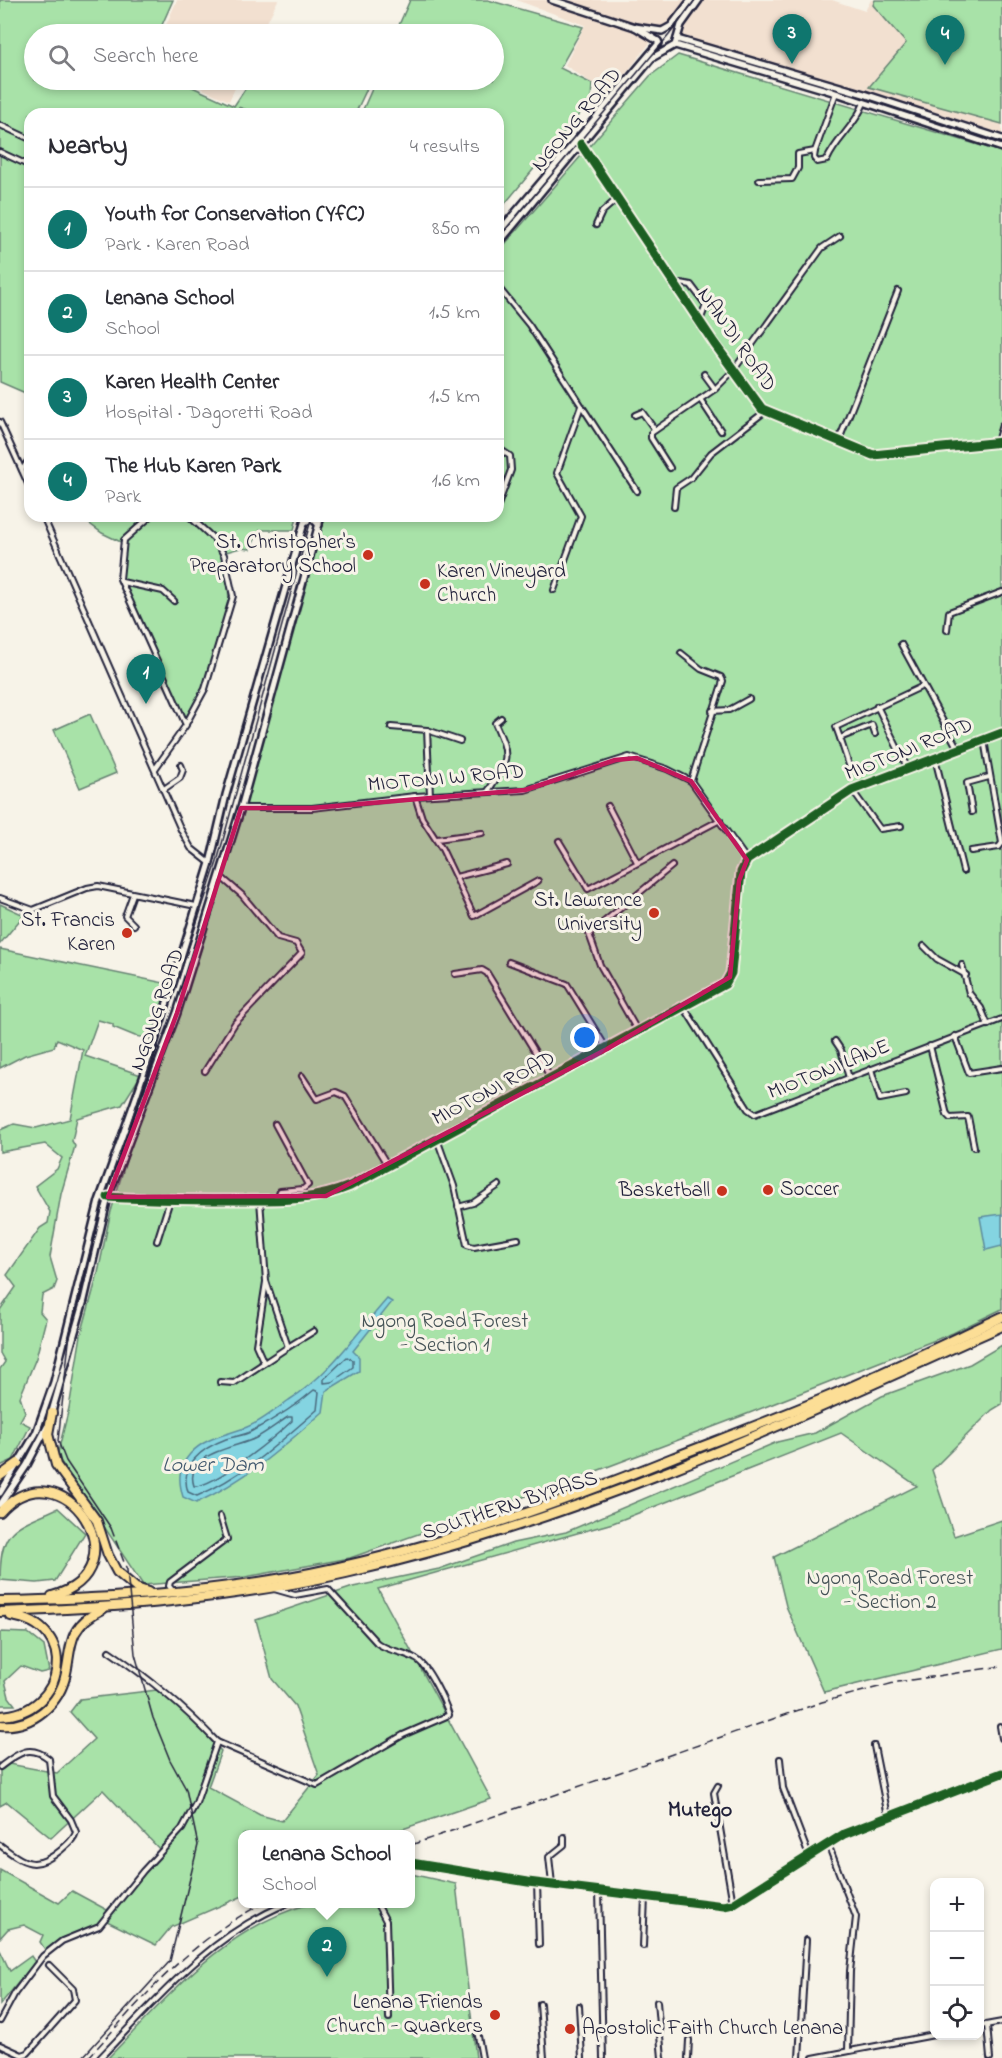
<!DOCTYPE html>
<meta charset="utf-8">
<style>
body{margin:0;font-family:"Indie Flower",sans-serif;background:#f7f7f7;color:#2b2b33}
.controls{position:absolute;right:18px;bottom:18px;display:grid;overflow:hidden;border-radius:12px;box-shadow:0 3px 9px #0003}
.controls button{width:54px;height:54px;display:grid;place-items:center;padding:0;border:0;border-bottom:2px solid #e1e1e2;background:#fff;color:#2b2b33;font:30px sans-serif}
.you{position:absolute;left:585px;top:1038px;width:21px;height:21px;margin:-15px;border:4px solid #fff;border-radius:50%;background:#1a73e8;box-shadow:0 0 0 9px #1a73e833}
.badge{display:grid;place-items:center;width:39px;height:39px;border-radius:50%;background:#0f766e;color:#fff;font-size:20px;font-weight:700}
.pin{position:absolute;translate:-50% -50px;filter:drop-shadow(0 2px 3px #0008)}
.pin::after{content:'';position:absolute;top:32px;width:21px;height:18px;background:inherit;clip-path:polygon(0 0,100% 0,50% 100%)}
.popup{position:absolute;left:238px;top:1830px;width:177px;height:78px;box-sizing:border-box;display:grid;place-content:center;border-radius:12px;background:#fff;filter:drop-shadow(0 2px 4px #0005);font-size:20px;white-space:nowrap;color:#7c7c81}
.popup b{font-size:22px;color:#2b2b33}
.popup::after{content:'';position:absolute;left:50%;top:100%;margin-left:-12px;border:12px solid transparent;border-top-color:#fff}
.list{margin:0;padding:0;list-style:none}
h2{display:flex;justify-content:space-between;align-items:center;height:78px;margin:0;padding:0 24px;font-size:26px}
h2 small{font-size:20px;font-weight:400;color:#7c7c81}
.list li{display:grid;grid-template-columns:39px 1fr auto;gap:18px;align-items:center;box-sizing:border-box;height:84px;padding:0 24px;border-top:2px solid #e1e1e2}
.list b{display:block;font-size:22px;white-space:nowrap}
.list p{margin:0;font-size:20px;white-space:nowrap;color:#7c7c81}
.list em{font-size:20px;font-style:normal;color:#7c7c81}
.icon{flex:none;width:33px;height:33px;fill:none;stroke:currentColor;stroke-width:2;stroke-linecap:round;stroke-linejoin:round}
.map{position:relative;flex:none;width:1002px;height:2058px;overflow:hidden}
.search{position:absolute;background:#fff;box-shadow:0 3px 9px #0003;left:24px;top:24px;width:480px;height:66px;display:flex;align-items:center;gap:15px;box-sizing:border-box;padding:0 21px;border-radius:33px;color:#7c7c81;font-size:22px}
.panel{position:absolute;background:#fff;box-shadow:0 3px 9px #0003;left:24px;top:108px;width:480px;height:414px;border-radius:18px}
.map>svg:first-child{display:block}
</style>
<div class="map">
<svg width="1002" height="2058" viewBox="0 0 1002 2058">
<rect width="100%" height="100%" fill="#f7f3e8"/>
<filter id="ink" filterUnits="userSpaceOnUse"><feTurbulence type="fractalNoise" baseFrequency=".0167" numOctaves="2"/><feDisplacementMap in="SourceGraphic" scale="12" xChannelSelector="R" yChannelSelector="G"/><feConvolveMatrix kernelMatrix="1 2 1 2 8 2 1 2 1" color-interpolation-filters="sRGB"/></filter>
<g filter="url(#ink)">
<g fill="#f2e0d0">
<path d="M177,0H278L261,34H162Z"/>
<path d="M516,0H832L865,11L871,0H1002V136L661,29L609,95L565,65L585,25Z"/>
<path d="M183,80H239L229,101Z"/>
</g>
<g fill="#a8e2a8" stroke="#658272" stroke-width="1.5">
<path d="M0,0H173L158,34H34V80H177L234,106L251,80H371L355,114H259L238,107L255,114H30V395L0,382Z"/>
<path d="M410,0H488L583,27L560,68L592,84L591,100L498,212V114H361L376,80H494V34H395Z"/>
<path d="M875,0H1002V124L869,87L906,43L873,5Z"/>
<path d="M678,55L1002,152V1309L953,1333L747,1414L586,1475L350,1558L245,1577L143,1585L57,1456L69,1408L81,1335L98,1273L110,1215L133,1137L187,993L230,858L314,551L326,516H498V252L650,76Z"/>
<path d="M79,516H297L294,530H260L250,549L240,548L226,552L229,601L202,690L186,720L121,575L125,544L102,533Z"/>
<path d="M90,714L116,773L80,788L54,730Z"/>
<path d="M0,904L24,915L0,944Z"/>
<path d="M0,949L169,984L152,1039L135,1036L113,1027V1024L98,1020L85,1056L141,1075L122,1105L77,1118L72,1141L75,1146L61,1194L50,1257L57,1281L54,1289L42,1295L40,1312L46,1319L36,1358L20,1397L25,1412L20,1421L30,1426L13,1460L0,1466V1369L5,1362L0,1353V1310L16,1287L7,1275L40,1228L48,1223L50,1212L35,1186L57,1169L62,1158L45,1144L0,1152V1130L14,1124L36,1128L70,1119L83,1050L57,1039L54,1047L25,1055L0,1068Z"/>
<path d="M1002,1345V1404L992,1410L932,1470L954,1536L1002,1520V1649L824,1692L786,1606L774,1557L917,1486L841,1433L613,1523L378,1589L491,1799L388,1834H243V1896L171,1927L156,1945L107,1921L62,1938L46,1951L40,1942L43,1935L24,1925L8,1929L0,1938V1870L59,1903L72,1891L107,1910L163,1853L103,1790L51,1838L7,1802L0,1806V1771L9,1764L57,1773L94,1739L70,1712L80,1699L157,1690L191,1719L221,1751L208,1787L260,1815L282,1821L319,1775L295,1706L272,1679L256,1620L353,1587L439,1569L513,1543L566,1532L777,1442L815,1433L882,1396L970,1364Z"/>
<path d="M58,1508L85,1533L55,1581L37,1583L0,1580C0,1527 14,1528 58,1508Z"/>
<path d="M0,1632L28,1633L44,1646L49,1671L40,1673L21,1666L5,1681L9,1697L15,1705H0Z"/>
<path d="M411,1874L456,1884L476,2058H108C167,1998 225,1926 310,1904C331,1899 386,1904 411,1904Z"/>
<path d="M0,1950L10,1971L31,1956L35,1962L0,2005Z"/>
</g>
<g fill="#84d4e1" stroke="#5d8d9f" stroke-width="1.5">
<path d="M1002,1214V1246L986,1250L980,1217Z"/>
<path d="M387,1299L392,1302L353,1351L359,1357V1371L326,1391L323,1412C283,1447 245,1481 196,1503L183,1497C178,1480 178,1468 190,1454C205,1437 227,1435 247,1427C261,1422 276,1409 289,1400C329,1375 356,1334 387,1299Z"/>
</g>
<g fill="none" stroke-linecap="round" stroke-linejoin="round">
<g stroke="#49697d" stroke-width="1.5">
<path d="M347,1357L353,1360V1367L332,1382L324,1383V1379Z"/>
<path d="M314,1390L319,1392L317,1410C280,1442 242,1477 197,1496L188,1492C179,1465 202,1448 226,1439C234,1436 244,1436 252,1431C273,1420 297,1405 314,1390Z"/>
<path d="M288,1417H292V1421C276,1436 213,1488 194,1486C183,1452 237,1448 256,1438C267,1432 277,1424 288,1417Z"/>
</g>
<g stroke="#22223b" stroke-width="8">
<g id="street">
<path d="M836,93L815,151L814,158L817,162L827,160C837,138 854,128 864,103"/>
<path d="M0,125L30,139"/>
<path d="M581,144L714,343L762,409L873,455L1002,442"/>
<path d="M0,152L30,166"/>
<path d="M759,180L792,179L798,168V154L815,151"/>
<path d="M596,225L602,212L617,199"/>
<path d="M677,286L681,283L691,285L706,305L700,321"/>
<path d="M498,287L529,325L637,491"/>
<path d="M704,374L715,389"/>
<path d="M700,399L721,431"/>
<path d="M635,415L642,412L655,430"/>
<path d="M0,422L30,488"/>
<path d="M839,440L898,291"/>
<path d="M997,442L1002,425"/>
<path d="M498,448L510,456L511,470L498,505"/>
<path d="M670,468L651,438V433L715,389L733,371L822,248L840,236"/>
<path d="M22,470L30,458"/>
<path d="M674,507L676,488L691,478L711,453L767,410"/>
<path d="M43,516L181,830L191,848L210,863"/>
<path d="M151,516L124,540L120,579L186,725L155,769"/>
<path d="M122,582L163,591L174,601"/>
<path d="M554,590L581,516L557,473L581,406"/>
<path d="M947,630L949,612L1002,592"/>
<path d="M901,644L958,749"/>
<path d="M681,653L701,669L721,677L723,681L691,781"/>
<path d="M877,706L908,769"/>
<path d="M712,711L729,710L749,699"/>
<path d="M186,724L205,689L233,596L224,555L215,540L189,516"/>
<path d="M391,727L427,730L430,795"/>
<path d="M427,730L460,741"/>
<path d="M875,734L872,725L840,738L836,727L923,686"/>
<path d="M840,738L850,768"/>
<path d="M984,740L1002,843"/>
<path d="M935,758L963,871"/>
<path d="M164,789L180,778L183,770L181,765"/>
<path d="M852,790L880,829L901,826"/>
<path d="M488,791C510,759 510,757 495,723L501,718"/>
<path d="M415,796L422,818L442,849L474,916L538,881"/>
<path d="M608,806L637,862"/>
<path d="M241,808H312L415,796L525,790L629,757L667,769L691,781L747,860"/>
<path d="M972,812L967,783L989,777"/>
<path d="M437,839L482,833"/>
<path d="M559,841L588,889L720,820"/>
<path d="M971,851L999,847L1002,843"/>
<path d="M456,877L507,864"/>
<path d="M133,894L125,916L134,925"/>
<path d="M0,898L33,910L87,888L98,886L196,906"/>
<path d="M924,946L937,959L966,975"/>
<path d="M509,962L567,984L607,1049"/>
<path d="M962,965L969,993L981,1008L988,1025"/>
<path d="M455,974L482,970L487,973L551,1078"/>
<path d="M684,1007L748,1109L755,1114L1002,1019"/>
<path d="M638,1032L600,965L589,934L672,866"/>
<path d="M955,1036L969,1073L1002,1068"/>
<path d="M835,1041L841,1050L849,1078"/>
<path d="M930,1046L947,1115L950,1118L968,1117L974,1147"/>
<path d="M871,1069L880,1099L906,1094"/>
<path d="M205,1071L235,1023L302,953L296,943L278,938L242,895L220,876"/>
<path d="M302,1076L317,1099L336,1092L345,1096L388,1166"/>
<path d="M275,1124L308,1185L303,1189L280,1191L277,1200"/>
<path d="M437,1139L454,1186L467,1245L474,1247L518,1239"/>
<path d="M108,1197C150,1200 191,1200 232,1200C273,1200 312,1202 350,1186L725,984L731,973L741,872L747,860L852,790L1002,733"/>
<path d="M260,1200L266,1281L288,1347L314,1331"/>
<path d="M458,1207L473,1203L499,1185"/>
<path d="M157,1241L170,1200"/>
<path d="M264,1363L256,1345L266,1282"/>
<path d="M220,1382L234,1383L288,1347"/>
<path d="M173,1591L169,1586L170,1582L227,1539L220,1516"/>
<path d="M1000,1726L1002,1738"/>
<path d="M217,1742L317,1785L403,1735L449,1715C445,1702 428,1665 416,1659C403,1651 390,1652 377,1643L328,1589L295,1595L274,1589"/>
<path d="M874,1746L888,1816"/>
<path d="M780,1759L783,1788L809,1856"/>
<path d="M0,1767C17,1754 29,1743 49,1759L53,1796L71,1820L76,1832C74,1840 67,1844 61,1850C35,1872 24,1863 0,1845"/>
<path d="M718,1786L714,1793L733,1904"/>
<path d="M828,1844L856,1917L850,1971L848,2051"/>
<path d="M411,1863L528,1882L724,1906L733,1904L844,1834L1002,1773"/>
<path d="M537,1883L539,1944"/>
<path d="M552,1884L549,1857L564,1845V1837"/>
<path d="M599,1891L603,2058"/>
<path d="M377,1904L386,1921L389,2018"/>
<path d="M643,1946L645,1897"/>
<path d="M657,2002L662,2058"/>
<path d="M540,2004L544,2058"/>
<path d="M579,2006L582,2058"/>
<path d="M0,2021L15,1993L43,1956L62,1941L99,1926L143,1871L182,1829L196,1803L217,1742C184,1707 149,1678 109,1651"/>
<path d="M476,2025L482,2058"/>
<path d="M987,2025L990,2058"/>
<path d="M980,2026L1002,2022"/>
<path d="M0,2045L22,2055L28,2053L75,2000L73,1989L49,1965"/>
<path d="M100,2058C157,1999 209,1936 286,1904"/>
<path d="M688,2058L689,2040"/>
<path d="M799,2058L806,1940"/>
<path d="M813,2058L934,2035"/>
</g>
</g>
<g stroke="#22223b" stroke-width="10">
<g id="secondary">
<path d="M552,0L635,27L662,31L671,26L691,0"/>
<path d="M635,27L658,41"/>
<path d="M677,39L864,94L1002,139"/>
<path d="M675,45L833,92L1002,148"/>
<path d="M498,233L659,43"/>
<path d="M498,244L652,58L675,45L681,25L699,0"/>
<path d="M305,522L312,518L319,525"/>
<path d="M51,1415L84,1300L108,1197L177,1013L241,808L321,516"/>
<path d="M0,1493L36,1433L54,1382L99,1201L148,1064L210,863L226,795L306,516"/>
<path d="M0,1505L27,1465L47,1427"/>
</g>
</g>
<g stroke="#22223b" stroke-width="12">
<g id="highway">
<path d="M52,1413L48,1434L56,1465L97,1521L108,1555L117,1572L136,1588L148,1592"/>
<path d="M0,1476L18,1463"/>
<path d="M0,1512C63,1442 146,1570 52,1596"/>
<path d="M0,1601C96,1599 194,1594 289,1577C421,1553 548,1508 672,1458C726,1437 780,1417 834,1394C890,1370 946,1343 1002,1317"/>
<path d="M0,1612C116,1608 232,1599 346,1573C574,1522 790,1422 1002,1326"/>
<path d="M0,1716C67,1714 80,1625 11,1616"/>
<path d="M0,1725C32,1728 60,1704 66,1673C69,1660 69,1645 75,1633C81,1622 92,1614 103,1609"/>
</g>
</g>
<use href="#street" stroke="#f7f3e8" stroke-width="4"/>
<use href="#secondary" stroke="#f7f3e8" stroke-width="5"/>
<use href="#highway" stroke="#fcde96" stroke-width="8"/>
<g stroke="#22223b" stroke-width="1.5">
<path d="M498,239L669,35L695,0"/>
<path d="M111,1528L66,1461L58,1441L70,1333L98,1221L217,862L312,516"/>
<path d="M82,2058L170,1961L198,1845L186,1789L170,1760L153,1718L135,1654L127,1570"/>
</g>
<g stroke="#22223b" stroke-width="1.5" stroke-dasharray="9 4.5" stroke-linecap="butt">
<path d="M111,1528L127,1570"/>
<path d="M411,1845L822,1702L898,1682L1002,1666"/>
<path d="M88,2058C143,1998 188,1942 262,1904"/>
</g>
<g stroke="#f7f3e8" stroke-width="13">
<g id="cycleway">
<path d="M581,144L714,343L762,409L873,455L1002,442"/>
<path d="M108,1197C150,1200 191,1200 232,1200C273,1200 312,1202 350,1186L725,984L731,973L741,872L747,860L852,790L1002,733"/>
<path d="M411,1863L528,1882L724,1906L733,1904L844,1834L1002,1773"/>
</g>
</g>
<use href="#cycleway" stroke="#1b5e20" stroke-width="9"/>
</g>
</g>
<path fill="#c2185b" fill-opacity="0.2" stroke="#c2185b" stroke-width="4.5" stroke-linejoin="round" d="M637,758L691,781L747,860L739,881L730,977L607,1049L326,1196L108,1197L177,1013L241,808H312L525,790L615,760Z"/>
<g fill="#c8321e" stroke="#f7f3e8" stroke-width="2">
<circle cx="368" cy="555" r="6"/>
<circle cx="425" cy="584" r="6"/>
<circle cx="654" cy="913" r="6"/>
<circle cx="127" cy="933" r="6"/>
<circle cx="768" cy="1190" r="6"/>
<circle cx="722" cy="1191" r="6"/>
<circle cx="495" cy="2015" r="6"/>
<circle cx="570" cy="2029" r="6"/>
</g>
<g text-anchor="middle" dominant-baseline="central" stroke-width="6" stroke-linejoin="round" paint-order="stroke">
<g font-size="21" fill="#22223b" stroke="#f7f3e8">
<text transform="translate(577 120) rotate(-50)">NGONG ROAD</text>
<text transform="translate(736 340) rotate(55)">NANDI ROAD</text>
<text transform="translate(909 750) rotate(-22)">MIOTONI ROAD</text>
<text transform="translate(446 779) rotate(-5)">MIOTONI W ROAD</text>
<text transform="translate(158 1010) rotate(-71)">NGONG ROAD</text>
<text transform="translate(829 1070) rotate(-22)">MIOTONI LANE</text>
<text transform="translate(494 1089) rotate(-28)">MIOTONI ROAD</text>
<text transform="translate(510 1506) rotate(-18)">SOUTHERN BYPASS</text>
</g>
<g font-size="21" fill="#22223b" stroke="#f7f3e8" text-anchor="end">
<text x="356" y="543">St. Christopher's<tspan x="356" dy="24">Preparatory School</tspan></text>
<text x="437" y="572" text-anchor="start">Karen Vineyard<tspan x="437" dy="24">Church</tspan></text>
<text x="642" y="901">St. Lawrence<tspan x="642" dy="24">University</tspan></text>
<text x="115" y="921">St. Francis<tspan x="115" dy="24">Karen</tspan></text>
<text x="780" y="1190" text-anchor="start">Soccer</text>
<text x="710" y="1191">Basketball</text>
<text x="483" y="2003">Lenana Friends<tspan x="483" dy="24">Church - Quarkers</tspan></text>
<text x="582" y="2029" text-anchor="start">Apostolic Faith Church Lenana</text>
</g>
<g font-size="21" fill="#445256" stroke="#f7f3e8">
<text x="445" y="1322">Ngong Road Forest<tspan x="445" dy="24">- Section 1</tspan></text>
<text x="890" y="1579">Ngong Road Forest<tspan x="890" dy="24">- Section 2</tspan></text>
</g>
<g font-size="22" font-style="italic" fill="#3f576d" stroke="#f7f3e8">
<text x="213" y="1466">Lower Dam</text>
</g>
<g font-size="22" font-weight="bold" fill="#22223b" stroke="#f7f3e8">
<text x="700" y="1811">Mutego</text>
</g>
</g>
</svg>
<div class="controls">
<button>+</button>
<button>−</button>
<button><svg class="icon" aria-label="locate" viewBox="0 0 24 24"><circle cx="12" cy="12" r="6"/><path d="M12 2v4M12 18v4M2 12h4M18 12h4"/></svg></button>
</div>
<div class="you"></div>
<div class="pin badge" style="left:146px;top:704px">1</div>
<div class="pin badge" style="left:327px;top:1977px">2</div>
<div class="popup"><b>Lenana School</b>School</div>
<div class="pin badge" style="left:792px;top:64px">3</div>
<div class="pin badge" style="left:945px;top:65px">4</div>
<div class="search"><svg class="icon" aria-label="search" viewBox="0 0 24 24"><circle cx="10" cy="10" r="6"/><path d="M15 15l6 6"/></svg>Search here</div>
<section class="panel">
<h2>Nearby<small>4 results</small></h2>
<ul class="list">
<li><span class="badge">1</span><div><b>Youth for Conservation (YfC)</b><p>Park · Karen Road</p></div><em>850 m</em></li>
<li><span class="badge">2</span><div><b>Lenana School</b><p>School</p></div><em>1.5 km</em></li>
<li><span class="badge">3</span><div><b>Karen Health Center</b><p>Hospital · Dagoretti Road</p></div><em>1.5 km</em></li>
<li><span class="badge">4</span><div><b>The Hub Karen Park</b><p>Park</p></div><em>1.6 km</em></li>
</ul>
</section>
</div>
